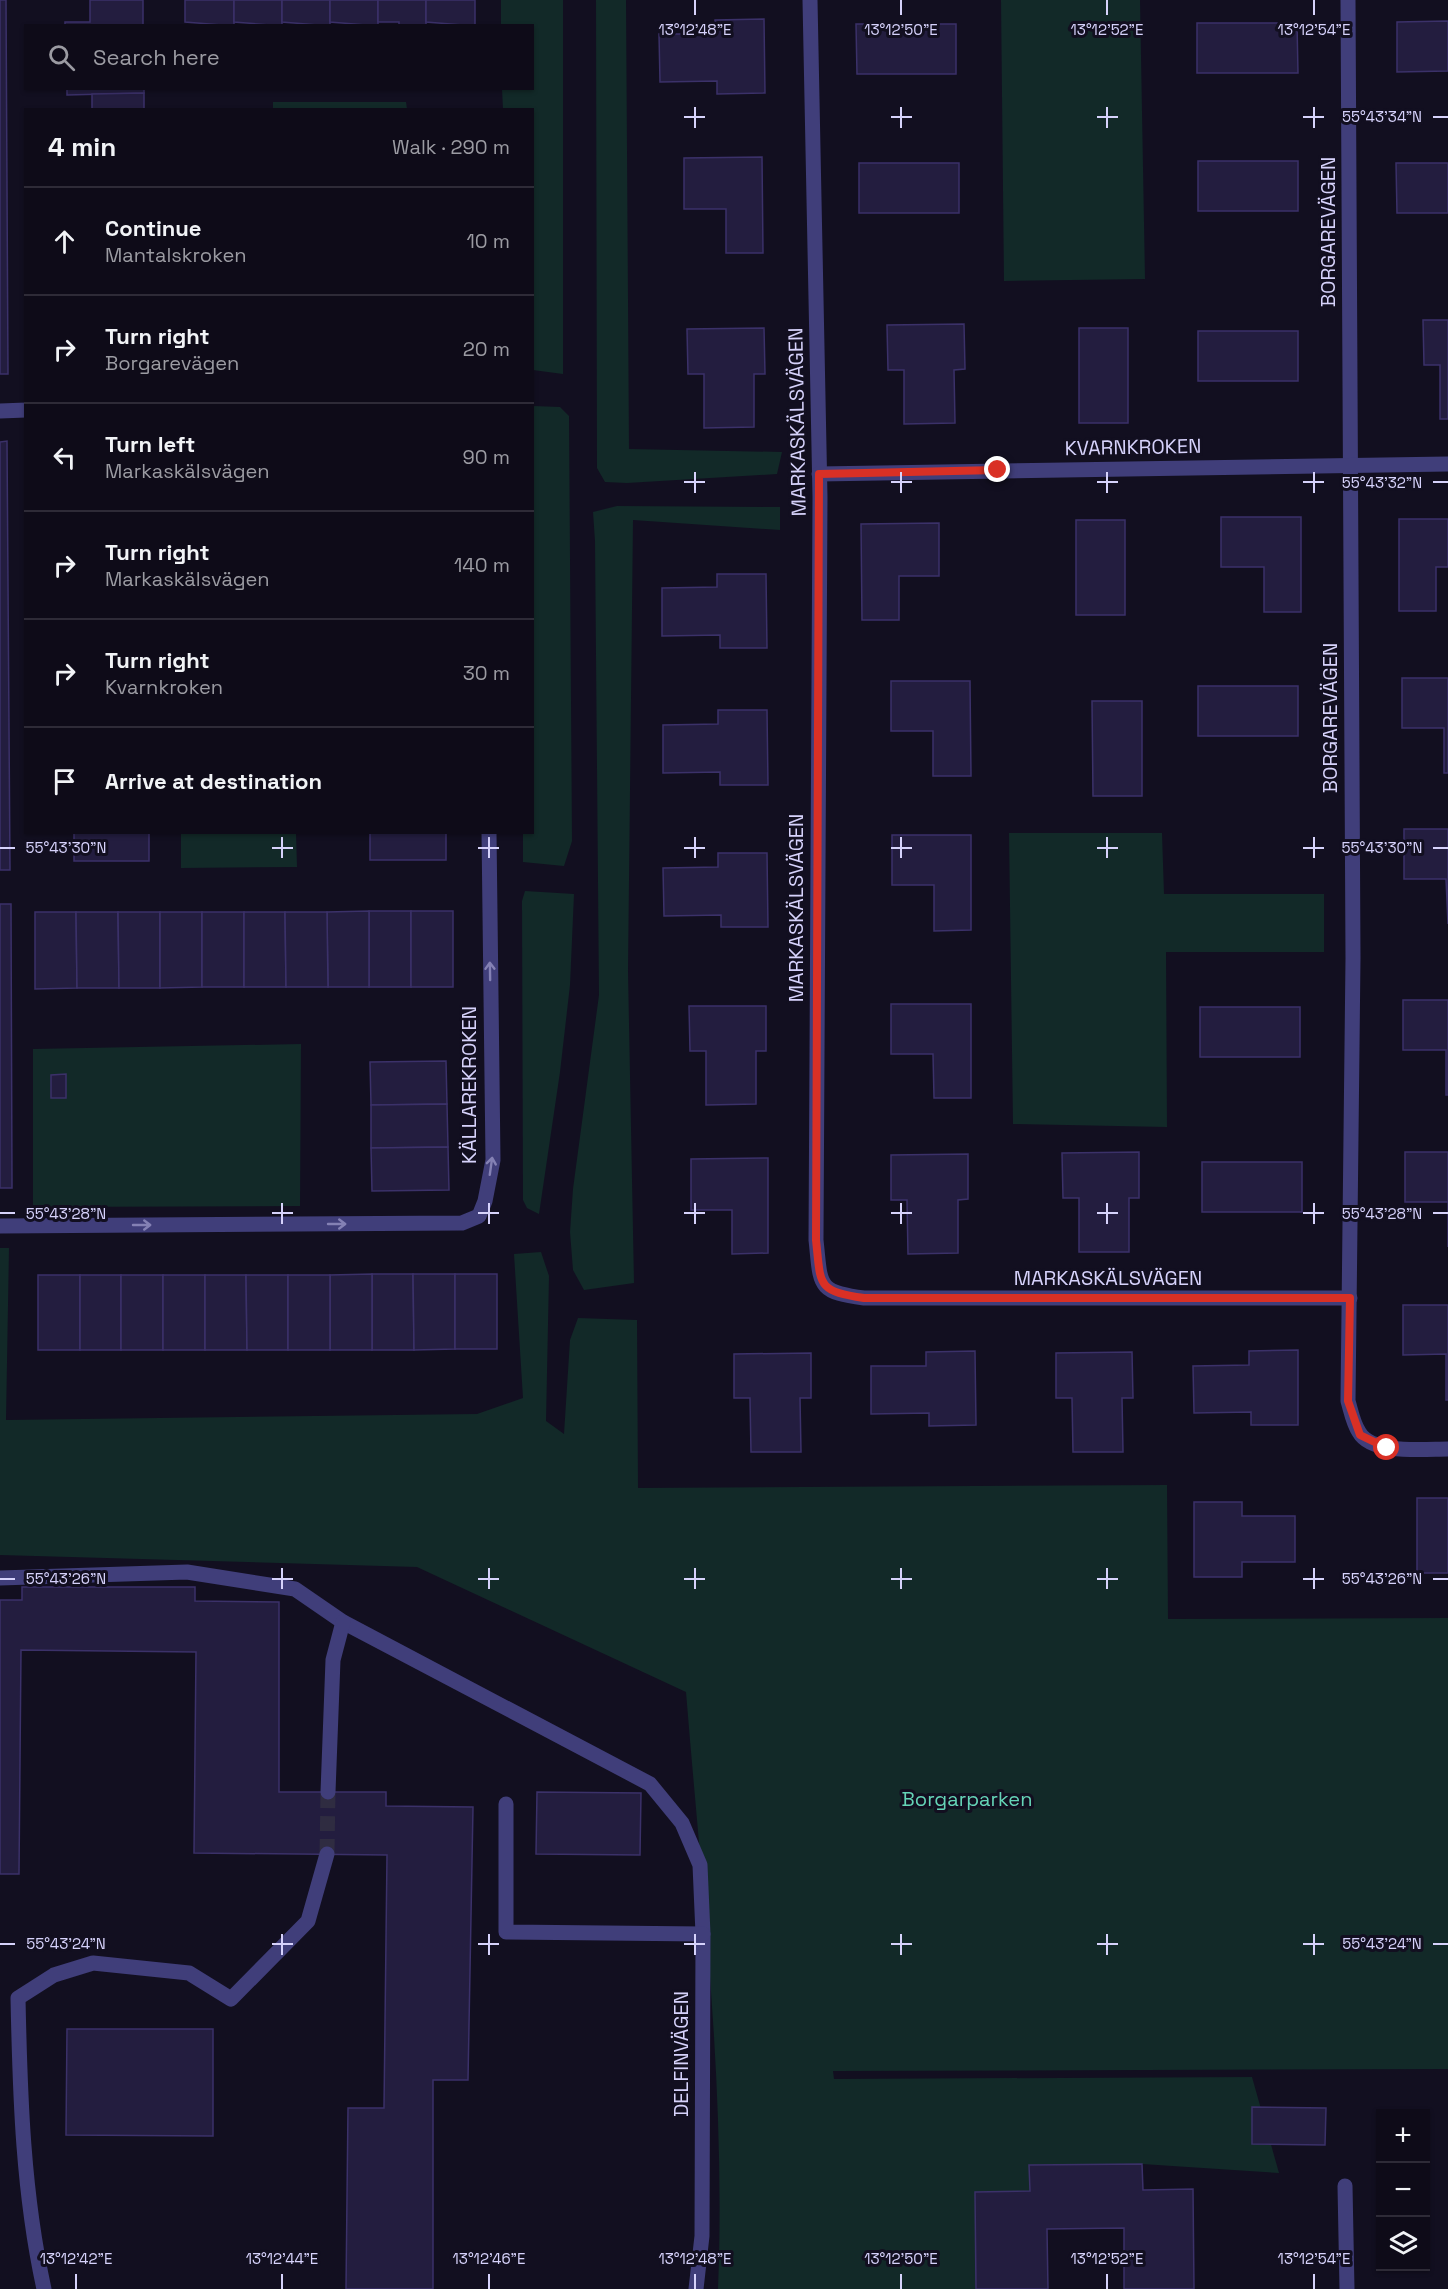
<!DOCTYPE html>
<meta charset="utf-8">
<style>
body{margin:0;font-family:"Space Grotesk",sans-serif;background:#171421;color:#f1f3f6}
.controls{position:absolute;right:18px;bottom:18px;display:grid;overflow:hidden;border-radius:0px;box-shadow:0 2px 4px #0004}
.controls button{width:54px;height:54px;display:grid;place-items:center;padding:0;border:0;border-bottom:2px solid #2e2b37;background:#0e0b18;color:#f1f3f6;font:30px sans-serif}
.stop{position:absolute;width:18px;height:18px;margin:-14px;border:4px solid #d93025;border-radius:50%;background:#fff}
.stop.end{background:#d93025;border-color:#fff;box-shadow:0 2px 6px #0008}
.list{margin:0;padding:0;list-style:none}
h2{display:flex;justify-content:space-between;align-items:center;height:78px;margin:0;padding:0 24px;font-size:26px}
h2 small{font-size:20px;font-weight:400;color:#9b9ba2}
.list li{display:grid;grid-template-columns:39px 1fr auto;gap:18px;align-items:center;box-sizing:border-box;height:108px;padding:0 24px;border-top:2px solid #2e2b37}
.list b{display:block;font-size:22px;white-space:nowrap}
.list p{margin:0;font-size:20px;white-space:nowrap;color:#9b9ba2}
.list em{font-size:20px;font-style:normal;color:#9b9ba2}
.icon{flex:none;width:33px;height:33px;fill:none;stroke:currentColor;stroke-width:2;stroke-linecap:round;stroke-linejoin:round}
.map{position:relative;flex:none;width:1448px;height:2289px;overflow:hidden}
.search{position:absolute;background:#0e0b18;box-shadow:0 2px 4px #0004;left:24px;top:24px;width:510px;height:66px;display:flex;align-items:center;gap:15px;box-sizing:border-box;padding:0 21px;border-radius:0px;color:#9b9ba2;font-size:22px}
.panel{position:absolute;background:#0e0b18;box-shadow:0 2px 4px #0004;left:24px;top:108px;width:510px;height:726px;border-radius:0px}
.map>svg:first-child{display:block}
</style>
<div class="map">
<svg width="1448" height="2289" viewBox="0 0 1448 2289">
<rect width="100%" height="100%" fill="#120f20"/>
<g fill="#122928">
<path d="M501,0H563V374L533,370L532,110L503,109L502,89L532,88V26L501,25Z"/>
<path d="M596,0H626L629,449L782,452L777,474L627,483L605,482L597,468Z"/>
<path d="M1001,0H1140L1145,279L1004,281Z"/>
<path d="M273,102H406L407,109H273Z"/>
<path d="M533,406L560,407L569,416L572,841L564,866L523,862V833L532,832Z"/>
<path d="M617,506L780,507V530L633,520L628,971L634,1283L584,1290L573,1270L570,1232L573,1189L599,995L595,541L593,512Z"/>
<path d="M181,833H296L297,867L181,868Z"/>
<path d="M1009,833H1162L1164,894H1324V952H1166L1167,1127L1013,1124Z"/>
<path d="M525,891L574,894L570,985L560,1072L539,1214L527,1208L523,1200L522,901Z"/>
<path d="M301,1044L300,1206L33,1207V1049Z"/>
<path d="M0,1248H9L6,1420L477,1414L523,1398L514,1254L541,1252L549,1276L546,1421L564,1434L570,1340L578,1318L637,1320L638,1488L1167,1485L1168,1619L1448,1618V2069L833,2071L834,2079L1252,2077L1279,2173L1142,2164L1030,2165V2191L975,2192L976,2289H718C726,2090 702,1890 686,1692L417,1567L0,1555Z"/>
</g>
<g fill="#231d3f" stroke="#3b3169" stroke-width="1.5">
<path d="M0,0H6L8,374H0Z"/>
<path d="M90,0H143V26H65V22H90Z"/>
<path d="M185,0H234V26L185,22Z"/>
<path d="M234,0H282V26L234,22Z"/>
<path d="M282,0H330V26L282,22Z"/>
<path d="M330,0H378V26L330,22Z"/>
<path d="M378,0H426V26H399V22H378Z"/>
<path d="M426,0H475V26L426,22Z"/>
<path d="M764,19L765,93L717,94V81L660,82L659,34H715V20Z"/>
<path d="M1448,21V71L1397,72V22Z"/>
<path d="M1197,23H1297L1298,73H1197Z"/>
<path d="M856,24H956V74H857Z"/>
<path d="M67,88H144V93L67,95Z"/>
<path d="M144,93V110H92V94Z"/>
<path d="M762,157L763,253H726V209H684V158Z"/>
<rect x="1198" y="161" width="100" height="50"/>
<rect x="859" y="163" width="100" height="50"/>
<path d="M1396,163H1448V213H1397Z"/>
<path d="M1423,320H1448V419H1440V365H1424Z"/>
<path d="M964,324L965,369L954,370L955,423L904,424V370H888L887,325Z"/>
<path d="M764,328L765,374H754V427L704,428V374H688L687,329Z"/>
<rect x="1079" y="328" width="49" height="95"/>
<rect x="1198" y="331" width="100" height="50"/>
<path d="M7,441L10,870H0V442Z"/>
<path d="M1221,517H1301V612H1264V567H1221Z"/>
<path d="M1399,519H1448V567H1436V611H1399Z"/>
<rect x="1076" y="520" width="49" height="95"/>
<path d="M939,523V576H899V620H862L861,524Z"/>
<path d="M717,574H766L767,648H720V635L662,636V588L717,587Z"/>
<path d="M1402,678H1448V773H1444V728H1402Z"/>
<path d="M891,681H970L971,776H933V731H891Z"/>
<rect x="1198" y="686" width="100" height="50"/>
<path d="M1092,701H1142V796H1093Z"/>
<path d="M718,710H767L768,785H720V772L663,773V725L718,724Z"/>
<path d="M1404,829H1448V924L1446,879H1404Z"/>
<rect x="74" y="832" width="75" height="29"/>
<rect x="370" y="832" width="76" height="28"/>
<path d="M892,835H971V930L934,931V885H892Z"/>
<path d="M718,853H767L768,927H721V915L664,916L663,868L718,867Z"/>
<path d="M0,904H11L12,1188H0Z"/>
<rect x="369" y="911" width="42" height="76"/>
<path d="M369,911V987H328L327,912Z"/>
<rect x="411" y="911" width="42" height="76"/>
<path d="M35,912H76L77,988L35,989Z"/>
<path d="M76,912H118L119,988H77Z"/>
<path d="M118,912H160V988H119Z"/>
<path d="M160,912H202V987L160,988Z"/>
<rect x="202" y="912" width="42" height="75"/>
<path d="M244,912H285L286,987H244Z"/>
<path d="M285,912H327L328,987H286Z"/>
<path d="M1403,1000H1448V1095H1446V1050H1403Z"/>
<path d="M891,1004H971V1098H934L933,1054H891Z"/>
<path d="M689,1006H766V1051H756V1104L706,1105V1051H690Z"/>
<rect x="1200" y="1007" width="100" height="50"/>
<path d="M446,1061L447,1104L371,1105L370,1062Z"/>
<path d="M66,1074V1098H51V1075Z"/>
<path d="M447,1104L448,1147L371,1148V1105Z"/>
<path d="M448,1147L449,1190L372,1191L371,1148Z"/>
<path d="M1139,1152V1198H1129V1252H1079V1198H1063L1062,1153Z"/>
<path d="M1405,1152H1448V1247V1202H1405Z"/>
<path d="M968,1154V1199L958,1200V1253L908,1254L907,1200H891V1155Z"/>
<path d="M768,1158V1253L732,1254V1210H691V1159Z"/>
<rect x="1202" y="1162" width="100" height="50"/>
<path d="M372,1274H413L414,1350H372Z"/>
<path d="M372,1274V1350H330V1275Z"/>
<path d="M413,1274H455V1349L414,1350Z"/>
<rect x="455" y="1274" width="42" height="75"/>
<rect x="38" y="1275" width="42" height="75"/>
<rect x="80" y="1275" width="41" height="75"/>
<rect x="121" y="1275" width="42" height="75"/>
<rect x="163" y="1275" width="42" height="75"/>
<path d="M205,1275H246L247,1350H205Z"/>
<path d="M246,1275H288V1350H247Z"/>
<rect x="288" y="1275" width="42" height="75"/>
<path d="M1403,1305H1448V1400H1446V1354L1403,1355Z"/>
<path d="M1298,1350V1425H1251V1412L1194,1413L1193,1366L1249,1365V1351Z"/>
<path d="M975,1351L976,1425L929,1426V1413L871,1414V1366H926V1352Z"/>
<path d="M1132,1352L1133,1398H1122L1123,1452H1073L1072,1398H1056V1353Z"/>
<path d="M811,1353V1398H800L801,1452H751L750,1398H734V1354Z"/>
<rect x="1417" y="1498" width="31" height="75"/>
<path d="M1194,1502H1242V1516H1295V1562H1242V1577H1194Z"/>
<path d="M22,1587H195V1601L279,1602V1792H386V1806L473,1807L468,2080H433V2289H346L348,2108H384L387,1855L194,1853L196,1652L21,1650L19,1874H0V1600H22Z"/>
<path d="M537,1792L641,1793L640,1855L536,1854Z"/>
<path d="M67,2029H213V2136L66,2135Z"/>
<path d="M1252,2107L1326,2108L1325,2145L1252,2144Z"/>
<path d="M1142,2164L1143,2190L1193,2189L1194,2289H1124V2228L1047,2229L1048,2289H976L975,2192L1030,2191L1029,2165Z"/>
</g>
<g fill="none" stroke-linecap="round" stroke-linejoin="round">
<path stroke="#2f2c41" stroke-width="15" stroke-dasharray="15 8" stroke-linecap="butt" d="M327,1854L328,1792"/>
<g stroke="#403e7a" stroke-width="15">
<path d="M810,0L820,497L816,1240C821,1285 816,1292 864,1298H1350"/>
<path d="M1348,0L1353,958L1348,1401C1351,1411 1353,1423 1359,1432C1372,1455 1425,1449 1448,1449"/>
<path d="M0,411L26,410"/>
<path d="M819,474L1448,464"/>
<path d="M0,1226L462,1223L479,1216L485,1201L493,1160L489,832"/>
<path d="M0,1578L187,1572L295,1589L343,1622L650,1784L682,1823L700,1865L703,1934L702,2236L696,2289"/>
<path d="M328,1792L333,1660L343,1622"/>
<path d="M506,1804V1932L703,1934"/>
<path d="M1345,2186L1347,2289"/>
<path d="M44,2289C23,2193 20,2097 18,1998L54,1975L93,1963L189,1973L231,1999L308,1921L327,1854"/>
</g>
</g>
<defs><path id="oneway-shaft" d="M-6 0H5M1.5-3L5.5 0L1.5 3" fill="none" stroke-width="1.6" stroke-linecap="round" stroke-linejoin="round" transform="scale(1.5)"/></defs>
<g stroke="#8481b4">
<use href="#oneway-shaft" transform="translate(490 971) rotate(-91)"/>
<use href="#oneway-shaft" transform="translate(491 1166) rotate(-82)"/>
<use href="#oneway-shaft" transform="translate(337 1224)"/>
<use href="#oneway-shaft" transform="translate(142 1225)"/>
</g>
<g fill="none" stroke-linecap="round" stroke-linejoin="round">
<path stroke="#d93025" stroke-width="8" d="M998,470L819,474L816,1240C821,1285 816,1291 864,1298H1350L1348,1401L1360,1435L1387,1448"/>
</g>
<path fill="none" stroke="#d6d2fb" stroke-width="2" d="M695,0V15M901,0V15M1107,0V15M1314,0V15M695,107V128M901,107V128M1107,107V128M1314,107V128M684,117H705M891,117H912M1097,117H1118M1303,117H1324M1433,117H1448M695,472V493M901,472V493M1107,472V493M1314,472V493M684,482H705M891,482H912M1097,482H1118M1303,482H1324M1433,482H1448M282,837V858M489,837V858M695,837V858M901,837V858M1107,837V858M1314,837V858M0,848H15M272,848H293M478,848H499M684,848H705M891,848H912M1097,848H1118M1303,848H1324M1433,848H1448M282,1203V1224M489,1203V1224M695,1203V1224M901,1203V1224M1107,1203V1224M1314,1203V1224M0,1213H15M272,1213H293M478,1213H499M684,1213H705M891,1213H912M1097,1213H1118M1303,1213H1324M1433,1213H1448M282,1568V1589M489,1568V1589M695,1568V1589M901,1568V1589M1107,1568V1589M1314,1568V1589M0,1579H15M272,1579H293M478,1579H499M684,1579H705M891,1579H912M1097,1579H1118M1303,1579H1324M1433,1579H1448M282,1934V1955M489,1934V1955M695,1934V1955M901,1934V1955M1107,1934V1955M1314,1934V1955M0,1944H15M272,1944H293M478,1944H499M684,1944H705M891,1944H912M1097,1944H1118M1303,1944H1324M1433,1944H1448M76,2274V2289M282,2274V2289M489,2274V2289M695,2274V2289M901,2274V2289M1107,2274V2289M1314,2274V2289"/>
<g text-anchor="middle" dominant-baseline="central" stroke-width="6" stroke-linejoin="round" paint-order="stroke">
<g font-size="20" fill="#d6d2fb" stroke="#120f20">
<text transform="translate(1328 232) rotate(-90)">BORGAREVÄGEN</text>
<text transform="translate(797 422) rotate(-91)">MARKASKÄLSVÄGEN</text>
<text transform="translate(1133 447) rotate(-1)">KVARNKROKEN</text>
<text transform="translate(1330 718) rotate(-90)">BORGAREVÄGEN</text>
<text transform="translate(796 908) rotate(-90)">MARKASKÄLSVÄGEN</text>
<text transform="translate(469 1085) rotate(-90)">KÄLLAREKROKEN</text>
<text x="1108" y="1278">MARKASKÄLSVÄGEN</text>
<text transform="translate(681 2054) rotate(-90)">DELFINVÄGEN</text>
</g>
<g font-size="20" fill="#65d4b7" stroke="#120f20">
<text x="967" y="1799">Borgarparken</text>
</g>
</g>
<g font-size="15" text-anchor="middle" fill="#d6d2fb" stroke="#120f20" stroke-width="6" stroke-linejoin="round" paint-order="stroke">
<text x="695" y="35">13°12'48"E</text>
<text x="901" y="35">13°12'50"E</text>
<text x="1107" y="35">13°12'52"E</text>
<text x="1314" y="35">13°12'54"E</text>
<text x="1382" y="122">55°43'34"N</text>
<text x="1382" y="488">55°43'32"N</text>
<text x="66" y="853">55°43'30"N</text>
<text x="1382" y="853">55°43'30"N</text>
<text x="66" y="1219">55°43'28"N</text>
<text x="1382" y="1219">55°43'28"N</text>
<text x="66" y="1584">55°43'26"N</text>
<text x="1382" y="1584">55°43'26"N</text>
<text x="66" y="1949">55°43'24"N</text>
<text x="1382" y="1949">55°43'24"N</text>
<text x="76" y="2264">13°12'42"E</text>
<text x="282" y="2264">13°12'44"E</text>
<text x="489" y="2264">13°12'46"E</text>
<text x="695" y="2264">13°12'48"E</text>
<text x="901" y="2264">13°12'50"E</text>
<text x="1107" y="2264">13°12'52"E</text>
<text x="1314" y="2264">13°12'54"E</text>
</g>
</svg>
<div class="controls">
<button>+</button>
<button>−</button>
<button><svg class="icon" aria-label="layers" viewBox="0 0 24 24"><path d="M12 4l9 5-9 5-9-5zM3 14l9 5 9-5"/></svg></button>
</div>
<div class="stop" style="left:1387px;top:1448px"></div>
<div class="stop end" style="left:998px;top:470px"></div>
<div class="search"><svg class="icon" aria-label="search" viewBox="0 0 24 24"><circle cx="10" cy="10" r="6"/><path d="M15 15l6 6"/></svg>Search here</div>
<section class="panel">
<h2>4 min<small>Walk · 290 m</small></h2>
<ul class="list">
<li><svg class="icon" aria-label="ahead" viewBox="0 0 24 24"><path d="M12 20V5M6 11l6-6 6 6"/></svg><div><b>Continue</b><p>Mantalskroken</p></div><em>10 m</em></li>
<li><svg class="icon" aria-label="right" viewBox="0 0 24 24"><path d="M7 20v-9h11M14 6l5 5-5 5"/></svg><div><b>Turn right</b><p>Borgarevägen</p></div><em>20 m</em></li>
<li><svg class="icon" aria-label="left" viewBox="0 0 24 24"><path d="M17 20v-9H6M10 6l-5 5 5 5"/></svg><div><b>Turn left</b><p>Markaskälsvägen</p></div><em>90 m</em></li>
<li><svg class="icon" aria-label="right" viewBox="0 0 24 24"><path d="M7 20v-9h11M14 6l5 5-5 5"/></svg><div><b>Turn right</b><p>Markaskälsvägen</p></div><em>140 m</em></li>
<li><svg class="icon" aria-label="right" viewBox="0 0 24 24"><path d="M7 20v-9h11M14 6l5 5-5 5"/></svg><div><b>Turn right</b><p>Kvarnkroken</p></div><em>30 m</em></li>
<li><svg class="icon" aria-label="arrive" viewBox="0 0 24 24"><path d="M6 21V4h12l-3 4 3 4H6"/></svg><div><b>Arrive at destination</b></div></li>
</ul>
</section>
</div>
